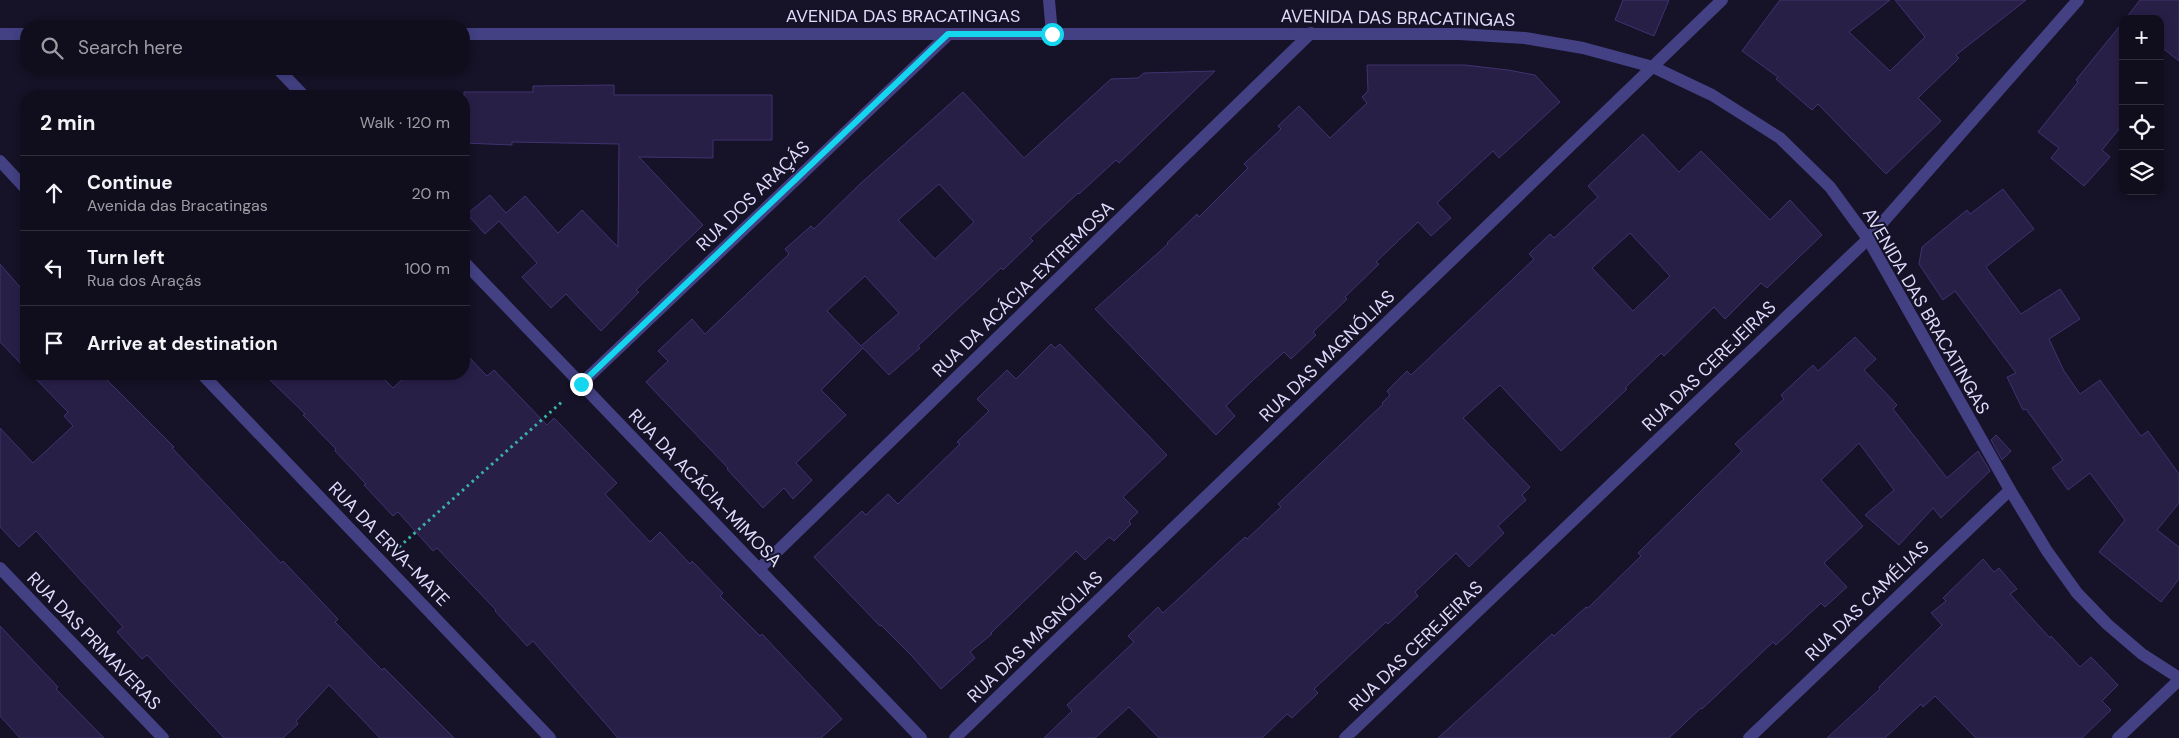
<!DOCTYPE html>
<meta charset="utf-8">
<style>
body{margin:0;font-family:"DM Sans",sans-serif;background:#1e1c2a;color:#f1f3f6}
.controls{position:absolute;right:15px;top:15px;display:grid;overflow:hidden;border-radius:10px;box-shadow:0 2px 8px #0003}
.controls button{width:45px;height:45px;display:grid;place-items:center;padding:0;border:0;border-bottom:1px solid #302e3b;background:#100e1d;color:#f1f3f6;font:25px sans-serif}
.stop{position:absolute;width:15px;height:15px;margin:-11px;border:4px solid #14d6ef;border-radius:50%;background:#fff}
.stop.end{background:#14d6ef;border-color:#fff;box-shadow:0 1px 5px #0008}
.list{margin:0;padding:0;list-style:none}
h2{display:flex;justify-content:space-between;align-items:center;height:65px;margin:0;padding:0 20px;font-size:21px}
h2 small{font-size:16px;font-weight:400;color:#9c9ca4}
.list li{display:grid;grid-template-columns:32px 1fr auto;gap:15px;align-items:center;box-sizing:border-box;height:75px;padding:0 20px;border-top:1px solid #302e3b}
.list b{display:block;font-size:19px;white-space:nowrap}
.list p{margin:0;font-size:16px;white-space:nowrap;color:#9c9ca4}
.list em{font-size:16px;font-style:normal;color:#9c9ca4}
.icon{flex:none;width:28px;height:28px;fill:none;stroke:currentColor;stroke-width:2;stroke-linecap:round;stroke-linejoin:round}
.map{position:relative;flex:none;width:2179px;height:738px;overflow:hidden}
.search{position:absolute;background:#100e1d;box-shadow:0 2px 8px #0003;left:20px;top:20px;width:450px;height:55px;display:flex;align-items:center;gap:12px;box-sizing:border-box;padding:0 18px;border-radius:20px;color:#9c9ca4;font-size:19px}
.panel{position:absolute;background:#100e1d;box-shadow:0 2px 8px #0003;left:20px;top:90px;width:450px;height:290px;border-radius:20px}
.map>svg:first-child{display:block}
</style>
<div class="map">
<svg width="2179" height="738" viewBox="0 0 2179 738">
<rect width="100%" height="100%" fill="#161227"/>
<g fill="#281f47" stroke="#403371" fill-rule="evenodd">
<path d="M1623,0H1669L1654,36L1615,20Z"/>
<path d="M1780,0H1890L1849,32L1890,71L1925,37L1895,0H2026L1956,55L1959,58L1918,98L1941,121L1886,174L1818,104L1812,110L1776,79L1778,77L1742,51Z"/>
<path d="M2140,0H2179V61L2160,46V19L2126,18Z"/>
<path d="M2123,22V124L2102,150L2110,157L2084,186L2051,158L2059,148L2038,132L2078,82L2076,80Z"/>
<path d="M1367,65H1465L1508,70L1535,75L1560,102L1499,158L1493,151L1437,203L1451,218L1431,236L1418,222L1376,262L1379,264L1345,297L1347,299L1313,332L1316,335L1291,359L1284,352L1252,381L1226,406L1235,416L1216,435L1095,309L1168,244L1167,243L1197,214L1199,217L1248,168L1244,164L1281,129L1278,126L1299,106L1330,138L1367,103L1362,97L1368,91Z"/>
<path d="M1215,71L1119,163L1116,160L1079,194L1078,193L1030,238L1033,241L1003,270L1001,268L918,346L920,348L889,375L863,348L821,390L846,415L796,463L812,480L793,499L784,488L763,508L727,469L728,468L646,382L668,361L658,351L692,319L705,334L789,254L785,249L811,226L814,229L860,184L963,92L1024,158L1111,79L1138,78L1144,73ZM939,184L974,222L935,259L898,220ZM865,276L899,313L861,346L827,311Z"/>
<path d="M614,85V95H772V140H713V158L639,157L703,225L636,290L639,292L601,331L566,294L551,308L522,277L537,263L499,221L485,234L467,214L490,195L506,213L525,196L558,233L582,210L618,247L619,144L512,142V145L464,143V92H533V86Z"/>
<path d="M1643,134L1679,172L1701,151L1770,220L1790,200L1822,235L1767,288L1761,283L1725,319L1714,307L1664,356L1661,353L1625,388L1627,389L1561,451L1500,385L1463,418L1530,487L1522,495L1526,500L1498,526L1504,533L1469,567L1456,553L1415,592L1418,596L1388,624L1386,622L1314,689L1318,693L1292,718L1287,714L1262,738H1159L1129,707L1095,738H1044L1072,711L1067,705L1134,642L1128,636L1158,607L1163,613L1245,537L1247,539L1281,507L1278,504L1383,404L1382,403L1390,395L1387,391L1407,371L1411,375L1534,259L1529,254L1550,234L1554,238L1598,197L1588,186ZM1630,233L1670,276L1633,311L1592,268Z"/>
<path d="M2003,189L2034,229L1986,267L2021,314L2060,289L2080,319L2049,339L2064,371L2080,394L2100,380L2141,436L2148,431L2179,474V503L2157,530L2179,547V579L2161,602L2099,552L2125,520L2090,473L2068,490L2052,468L2063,460L2026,409L2023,410L2007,377L2016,373L1955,291L1943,300L1919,264L1922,247L1967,210L1970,214Z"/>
<path d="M0,264L26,294V369L0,342Z"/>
<path d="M1855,337L1876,359L1864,370L1897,405L1893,409L1947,478L1978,451L1990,471L1941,518L1933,508L1899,545L1865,515L1894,490L1859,443L1821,480L1863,526L1824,563L1847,587L1825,607L1821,603L1776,645L1773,642L1702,709L1701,708L1669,738H1438L1552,634L1554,636L1586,607L1588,608L1641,556L1638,553L1742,451L1735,444L1784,399L1781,395L1813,365L1818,371Z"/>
<path d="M1051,344L1055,348L1060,344L1167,455L1123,497L1138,512L1129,521L1131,524L1114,541L1109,537L1085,560L1076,551L991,633L992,634L970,652L975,658L941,689L911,655L881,625L880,626L814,557L862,511L866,515L888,494L898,504L960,444L957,442L989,411L977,399L1007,370L1016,379Z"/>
<path d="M464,352L487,376L494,370L547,425L554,418L617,483L605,494L650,542L660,532L690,564L692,561L723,593L720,596L760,636L762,634L842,719L821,738H618L533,641L527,646L495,611L496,610L437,548L433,551L398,512L393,516L364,485L366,484L335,451L336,449L303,415L305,414L264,374H379L393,388L408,374H464Z"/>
<path d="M31,374H101L174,447L172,448L281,563L283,561L338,619L335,622L382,670L384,668L454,738H380L329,685L296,721L298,724L283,738H224L147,655L142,659L117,632L123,627L36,531L19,547L0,527V428L33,463L73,426L64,416L68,412Z"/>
<path d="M1996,435L2011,451L2002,460L1991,440Z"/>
<path d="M1983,559L1994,572L1999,568L2017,589L2010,594L2050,638L2051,636L2080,667L2091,657L2118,685L2102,701L2111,710L2082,738H1976L1935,696L1923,707L1921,704L1885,738H1827L1880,689L1879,687L1942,625L1931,613L1946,601L1943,598Z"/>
<path d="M0,626L58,687L56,689L104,738H20L0,716Z"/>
</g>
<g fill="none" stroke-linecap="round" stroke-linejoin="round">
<path stroke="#39b2ac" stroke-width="3" stroke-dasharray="2.5 4" stroke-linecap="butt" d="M399,547L564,400"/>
<g stroke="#434083" stroke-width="12">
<path d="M1049,0L1052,34"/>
<path d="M0,34H26"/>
<path d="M464,34H1459L1525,38L1583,48L1653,67L1712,95L1780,138L1830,187L1868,239L2010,490L2047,551L2077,593L2107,624L2142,654L2179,678"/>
<path d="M278,69L304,96"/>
<path d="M0,161L26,189"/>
<path d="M464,262L921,738"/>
<path d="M202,374L550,738"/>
<path d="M581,384L949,34"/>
<path d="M0,568L163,738"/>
<path d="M759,569L1311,33"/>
<path d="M955,738L1722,0"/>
<path d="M1345,738L1868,239L2078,0"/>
<path d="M1749,738L2010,490"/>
<path d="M2118,738L2179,680"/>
</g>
</g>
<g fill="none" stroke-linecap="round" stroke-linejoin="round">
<path stroke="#14d6ef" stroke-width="6" d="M581,384L948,34H1052"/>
</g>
<g text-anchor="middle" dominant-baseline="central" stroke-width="4" stroke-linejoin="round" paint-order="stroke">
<g font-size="18" fill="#dfdbfc" stroke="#161227">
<text x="903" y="16">AVENIDA DAS BRACATINGAS</text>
<text transform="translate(1398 18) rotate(1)">AVENIDA DAS BRACATINGAS</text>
<text transform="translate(753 196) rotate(-44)">RUA DOS ARAÇÁS</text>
<text transform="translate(1023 289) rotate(-44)">RUA DA ACÁCIA-EXTREMOSA</text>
<text transform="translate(1926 311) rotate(60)">AVENIDA DAS BRACATINGAS</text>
<text transform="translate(1327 356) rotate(-44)">RUA DAS MAGNÓLIAS</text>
<text transform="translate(1709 366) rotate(-44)">RUA DAS CEREJEIRAS</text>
<text transform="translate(705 488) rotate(46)">RUA DA ACÁCIA-MIMOSA</text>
<text transform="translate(389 544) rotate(46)">RUA DA ERVA-MATE</text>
<text transform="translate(1867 601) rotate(-44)">RUA DAS CAMÉLIAS</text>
<text transform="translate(1035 637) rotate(-44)">RUA DAS MAGNÓLIAS</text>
<text transform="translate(94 641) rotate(46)">RUA DAS PRIMAVERAS</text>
<text transform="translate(1416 646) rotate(-44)">RUA DAS CEREJEIRAS</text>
</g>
</g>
</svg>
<div class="controls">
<button>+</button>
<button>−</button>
<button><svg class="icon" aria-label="locate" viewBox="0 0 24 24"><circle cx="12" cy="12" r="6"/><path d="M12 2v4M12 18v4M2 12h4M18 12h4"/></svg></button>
<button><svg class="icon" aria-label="layers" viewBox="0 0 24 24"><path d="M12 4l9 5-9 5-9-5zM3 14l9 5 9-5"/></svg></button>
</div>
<div class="stop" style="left:1052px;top:34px"></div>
<div class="stop end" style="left:581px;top:384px"></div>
<div class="search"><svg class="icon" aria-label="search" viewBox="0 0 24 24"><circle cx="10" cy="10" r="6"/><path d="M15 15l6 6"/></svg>Search here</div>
<section class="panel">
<h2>2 min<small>Walk · 120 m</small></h2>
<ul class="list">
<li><svg class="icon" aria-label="ahead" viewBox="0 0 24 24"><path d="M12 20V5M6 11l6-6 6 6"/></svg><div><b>Continue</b><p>Avenida das Bracatingas</p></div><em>20 m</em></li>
<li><svg class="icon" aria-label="left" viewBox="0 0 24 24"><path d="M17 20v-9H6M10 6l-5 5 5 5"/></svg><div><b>Turn left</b><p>Rua dos Araçás</p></div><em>100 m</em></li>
<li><svg class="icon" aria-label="arrive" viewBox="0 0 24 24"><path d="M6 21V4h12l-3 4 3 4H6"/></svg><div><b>Arrive at destination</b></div></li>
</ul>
</section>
</div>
